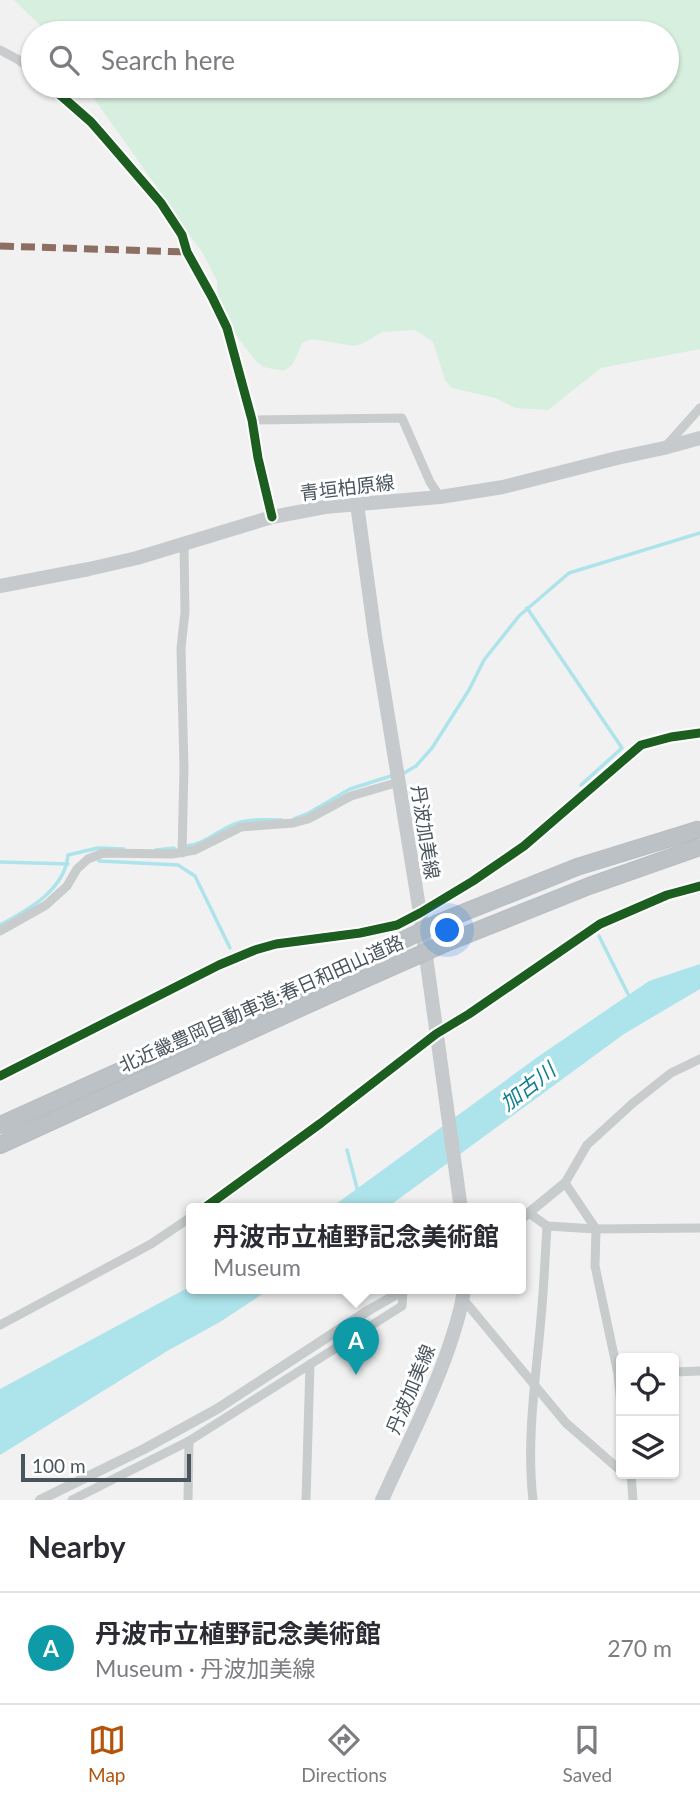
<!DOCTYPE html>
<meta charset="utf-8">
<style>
body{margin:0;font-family:Lato,"Noto Sans JP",sans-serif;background:#f7f7f7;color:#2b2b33}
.controls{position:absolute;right:21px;bottom:21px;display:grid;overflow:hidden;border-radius:7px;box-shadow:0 2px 5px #0004}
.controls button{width:63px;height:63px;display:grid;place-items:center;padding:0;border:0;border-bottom:2px solid #e1e1e2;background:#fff;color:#2b2b33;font:35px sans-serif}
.scale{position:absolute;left:21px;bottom:18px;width:170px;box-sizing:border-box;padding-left:7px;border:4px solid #49555d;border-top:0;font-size:19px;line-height:24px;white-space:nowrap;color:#49555d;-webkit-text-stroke:5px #fff;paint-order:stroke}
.you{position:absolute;left:448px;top:931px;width:24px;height:24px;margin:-18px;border:5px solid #fff;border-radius:50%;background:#1a73e8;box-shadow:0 0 0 10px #1a73e833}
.badge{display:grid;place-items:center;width:46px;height:46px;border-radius:50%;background:#b45309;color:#fff;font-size:23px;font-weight:700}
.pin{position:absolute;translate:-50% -58px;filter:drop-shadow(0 2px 4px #0008)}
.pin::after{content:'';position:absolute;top:37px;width:24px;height:21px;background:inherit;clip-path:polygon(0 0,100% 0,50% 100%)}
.popup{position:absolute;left:186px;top:1203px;width:340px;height:91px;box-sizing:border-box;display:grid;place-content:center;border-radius:7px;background:#fff;filter:drop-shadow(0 2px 5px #0005);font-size:23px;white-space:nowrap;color:#7c7c81}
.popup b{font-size:26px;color:#2b2b33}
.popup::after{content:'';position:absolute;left:50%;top:100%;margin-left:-14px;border:14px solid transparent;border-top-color:#fff}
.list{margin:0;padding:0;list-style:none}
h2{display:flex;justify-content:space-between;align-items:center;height:91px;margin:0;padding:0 28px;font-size:30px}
h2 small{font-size:23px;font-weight:400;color:#7c7c81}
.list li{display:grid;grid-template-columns:46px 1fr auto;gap:21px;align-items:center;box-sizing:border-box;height:112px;padding:0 28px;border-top:2px solid #e1e1e2}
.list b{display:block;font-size:26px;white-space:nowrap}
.list p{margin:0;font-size:23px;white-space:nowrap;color:#7c7c81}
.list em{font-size:23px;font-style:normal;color:#7c7c81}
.icon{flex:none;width:38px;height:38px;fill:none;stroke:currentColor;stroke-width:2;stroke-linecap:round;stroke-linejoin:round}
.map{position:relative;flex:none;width:700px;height:1500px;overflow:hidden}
.search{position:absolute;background:#fff;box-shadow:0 2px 5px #0004;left:21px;right:21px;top:21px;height:77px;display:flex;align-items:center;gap:18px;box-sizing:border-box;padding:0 24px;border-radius:38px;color:#7c7c81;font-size:26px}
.sheet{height:203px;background:#fff}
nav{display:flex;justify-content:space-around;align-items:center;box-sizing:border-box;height:98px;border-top:2px solid #e1e1e2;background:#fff;font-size:19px;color:#7c7c81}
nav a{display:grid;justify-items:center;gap:4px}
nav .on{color:#b45309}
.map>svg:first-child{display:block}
</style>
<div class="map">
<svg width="700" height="1500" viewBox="0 0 700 1500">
<rect width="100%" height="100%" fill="#f1f1f1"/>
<path fill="#d7efde" d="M14,0H700V349L601,368L548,410L515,408L495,398L452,388L445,380L433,342L415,330L382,332L364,343L354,346L312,339L302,343L293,364L284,371L263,367L255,360L219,313L217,281L201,250L180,224L169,204L85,86H667V33H48Z"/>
<g fill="#ade4eb">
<path d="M700,964V989L624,1034L385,1209H329L539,1056L649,981Z"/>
<path d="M191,1286V1289H270L220,1322L169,1350L0,1455V1389Z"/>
</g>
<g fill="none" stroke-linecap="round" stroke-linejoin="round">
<g stroke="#ade4eb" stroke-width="3.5">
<path d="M527,608L622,748L581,785"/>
<path d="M404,773L416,766L432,748L469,690L484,660L519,616L569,573L700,533"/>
<path d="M294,819L307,814L350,789L391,776"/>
<path d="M186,846C203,845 216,832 232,825C247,818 266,820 282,820"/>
<path d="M156,850L174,848"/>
<path d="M99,861L178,865L195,876L230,948"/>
<path d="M0,862L68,864"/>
<path d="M0,925C28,910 65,890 68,855L98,848L124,849"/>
<path d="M599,936L631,1000"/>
<path d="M347,1150L358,1192"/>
</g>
<g stroke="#b6bcc0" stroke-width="18">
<g id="motorway">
<path d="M0,1125L324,979"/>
<path d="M0,1145L331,994"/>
</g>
</g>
<g stroke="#c8cccd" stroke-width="9">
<path d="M0,50L17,59L33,70"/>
<path d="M50,86L91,122L105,138L161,203L182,235L187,252L212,297L227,328L252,420L258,458L272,517"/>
<path d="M252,420L402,418L430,482L440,497"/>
<path d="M666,446L700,408"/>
<path d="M182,853L184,768L181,648L185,612L184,544"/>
<path d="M420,913L473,881L524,846L641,745L671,737L700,733"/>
<path d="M0,931L46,905L67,886L77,869L88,859L103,853L172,854L195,850L241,827L293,823L308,819L351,796L399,782"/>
<path d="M203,1209L321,1123L436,1034L469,1014L600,924L667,895L700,886"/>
<path d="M529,1213L547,1226L596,1229L700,1228"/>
<path d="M463,1299L566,1423L621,1471"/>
<path d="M0,1325L151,1244L191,1217"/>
<path d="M674,1372L700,1371"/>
<path d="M621,1405L618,1374L595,1266L596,1229L565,1183L587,1145L633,1103L671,1073L700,1059"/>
<path d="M631,1474L633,1500"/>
<path d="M72,1500L189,1441L402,1306L403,1291"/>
<path d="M188,1500L189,1441"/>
<path d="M306,1500L310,1364"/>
<path d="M533,1500C526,1439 536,1378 541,1318C544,1287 545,1257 547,1226"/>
</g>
<g stroke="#c8cccd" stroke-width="10">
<path d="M0,1076L219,965L255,950L276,944L360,933L397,925L420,913"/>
<path d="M520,1220L565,1183"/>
<path d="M40,1500L144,1449L217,1409L369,1310L406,1289"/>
</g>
<g stroke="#c6cacc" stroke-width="14">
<path d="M357,504L375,636L420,913L461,1209"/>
<path d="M0,586L89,569L137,558L272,517L325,507L440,497L503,487L617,458L664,448L700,438"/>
<path d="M382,1500C405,1449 431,1399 449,1347C455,1328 462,1309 464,1289"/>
</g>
<use href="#motorway" stroke="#bbc1c4" stroke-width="16"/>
<g stroke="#b6bcc0" stroke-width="18" stroke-linecap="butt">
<g id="motorway-bridge">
<path d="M324,979L440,922L577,867L700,829"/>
<path d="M331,994L446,943L589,886L700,847"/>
</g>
</g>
<use href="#motorway-bridge" stroke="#bbc1c4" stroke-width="16"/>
<path stroke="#8d6e63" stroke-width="7" stroke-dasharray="14 7" stroke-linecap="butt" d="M0,246L187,252"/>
<g stroke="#fff" stroke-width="13">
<g id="cycleway">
<path d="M50,86L91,122L105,138L161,203L182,235L187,252L212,297L227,328L252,420L258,458L272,517"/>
<path d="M0,1076L219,965L255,950L276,944L360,933L397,925L420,913L473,881L524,846L641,745L671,737L700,733"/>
<path d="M203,1209L321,1123L436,1034L469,1014L600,924L667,895L700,886"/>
</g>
</g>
<use href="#cycleway" stroke="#1b5e20" stroke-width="9"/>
</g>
<g text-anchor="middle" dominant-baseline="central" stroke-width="6" stroke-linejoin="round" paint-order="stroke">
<g font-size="19" fill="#49555d" stroke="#fff">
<text transform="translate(347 487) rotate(-7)">青垣柏原線</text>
<text transform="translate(426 832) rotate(81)">丹波加美線</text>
<text transform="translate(261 1003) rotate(-24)">北近畿豊岡自動車道;春日和田山道路</text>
<text transform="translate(410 1389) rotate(-67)">丹波加美線</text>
</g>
<g font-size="21" font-style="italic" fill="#13808f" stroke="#fff">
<text transform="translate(527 1086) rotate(-38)">加古川</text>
</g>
</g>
</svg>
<div class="controls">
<button><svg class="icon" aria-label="locate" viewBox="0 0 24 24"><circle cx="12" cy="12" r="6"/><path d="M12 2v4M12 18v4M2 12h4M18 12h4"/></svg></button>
<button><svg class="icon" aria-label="layers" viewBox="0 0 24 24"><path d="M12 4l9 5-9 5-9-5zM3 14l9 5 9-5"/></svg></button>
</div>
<div class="scale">100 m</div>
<div class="you"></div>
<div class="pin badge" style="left:356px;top:1375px;background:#0f9aa8">A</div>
<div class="popup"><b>丹波市立植野記念美術館</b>Museum</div>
<div class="search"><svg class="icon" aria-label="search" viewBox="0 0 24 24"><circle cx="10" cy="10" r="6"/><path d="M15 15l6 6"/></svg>Search here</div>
</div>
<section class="sheet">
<h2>Nearby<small></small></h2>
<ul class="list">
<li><span class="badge" style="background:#0f9aa8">A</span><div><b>丹波市立植野記念美術館</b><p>Museum · 丹波加美線</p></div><em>270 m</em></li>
</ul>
</section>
<nav>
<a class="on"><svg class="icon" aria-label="map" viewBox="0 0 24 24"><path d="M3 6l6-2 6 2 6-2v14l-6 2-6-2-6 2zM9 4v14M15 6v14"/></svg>Map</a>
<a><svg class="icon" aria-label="directions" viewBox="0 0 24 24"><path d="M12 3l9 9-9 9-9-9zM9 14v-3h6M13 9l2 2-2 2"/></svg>Directions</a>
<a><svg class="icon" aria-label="saved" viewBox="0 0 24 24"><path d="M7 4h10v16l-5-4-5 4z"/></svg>Saved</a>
</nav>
